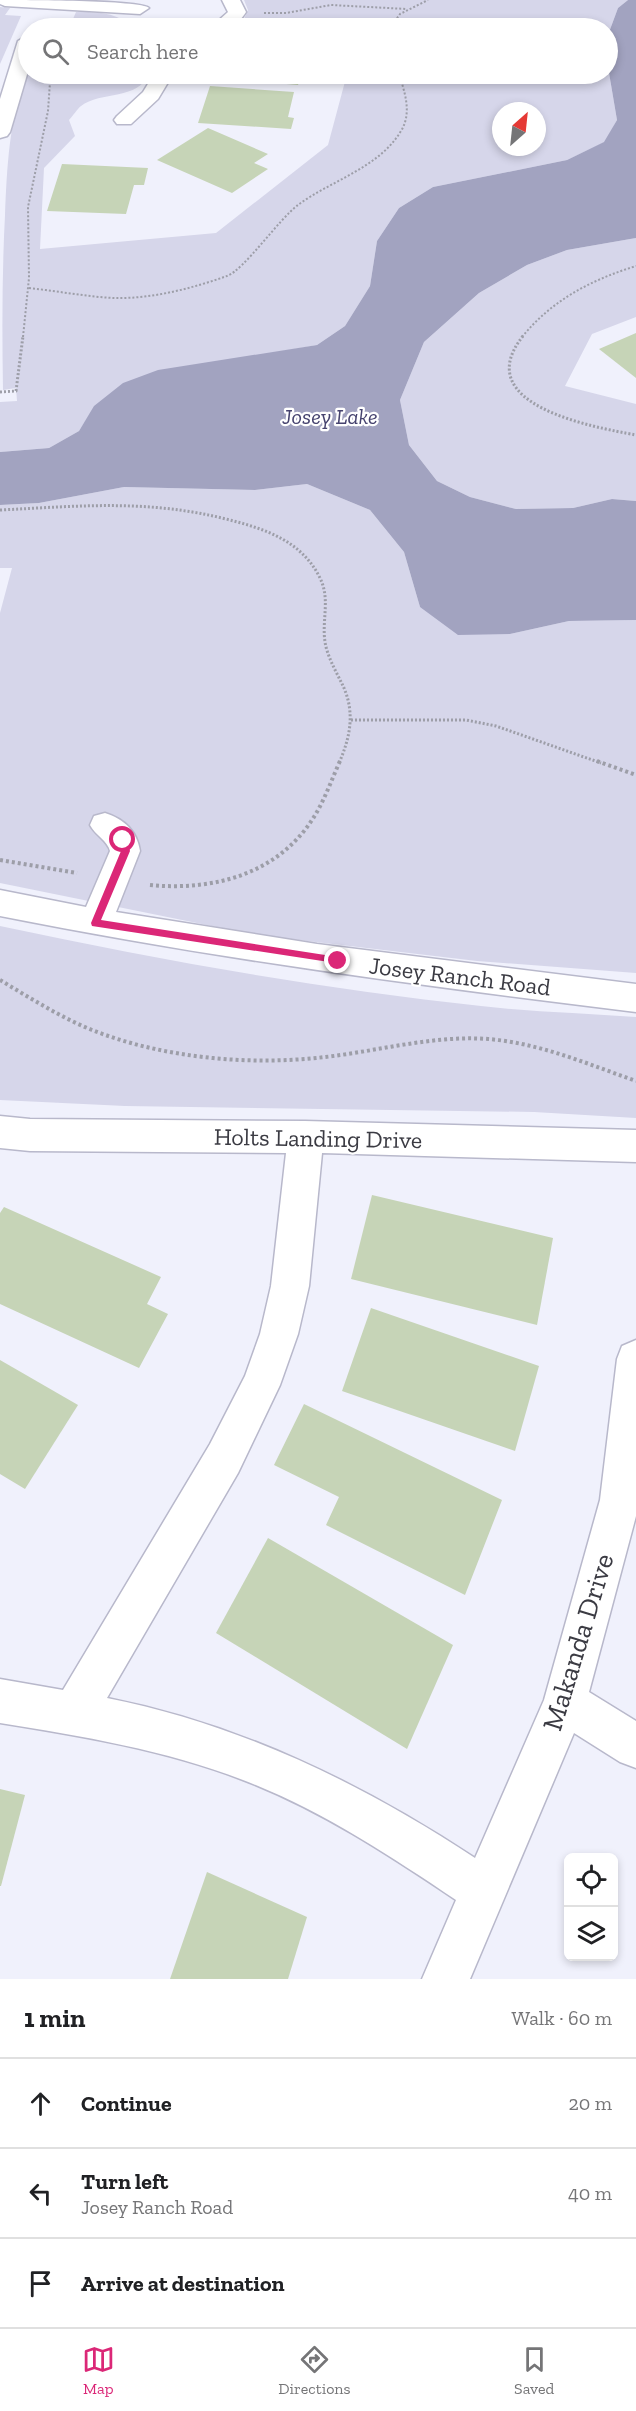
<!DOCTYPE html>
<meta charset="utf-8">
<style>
body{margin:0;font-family:"Zilla Slab",serif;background:#f6f6f6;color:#202124}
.controls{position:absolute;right:18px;bottom:18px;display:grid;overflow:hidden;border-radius:9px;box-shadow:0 3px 9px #0003}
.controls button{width:54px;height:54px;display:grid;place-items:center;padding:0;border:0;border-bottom:2px solid #e0e0e0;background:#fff;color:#202124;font:30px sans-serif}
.compass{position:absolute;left:492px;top:102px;width:54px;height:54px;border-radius:50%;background:#fff;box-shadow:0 3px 9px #0003;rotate:27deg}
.stop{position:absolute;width:18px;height:18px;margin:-14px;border:4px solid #db2777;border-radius:50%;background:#fff}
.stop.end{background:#db2777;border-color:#fff;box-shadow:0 2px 6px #0008}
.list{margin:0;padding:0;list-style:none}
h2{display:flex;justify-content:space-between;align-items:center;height:78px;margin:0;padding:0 24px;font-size:26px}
h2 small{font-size:20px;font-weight:400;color:#757577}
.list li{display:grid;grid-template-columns:39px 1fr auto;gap:18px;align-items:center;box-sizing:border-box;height:90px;padding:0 24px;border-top:2px solid #e0e0e0}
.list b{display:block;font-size:22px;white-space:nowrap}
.list p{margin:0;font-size:20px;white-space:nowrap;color:#757577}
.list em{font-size:20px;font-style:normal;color:#757577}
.icon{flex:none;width:33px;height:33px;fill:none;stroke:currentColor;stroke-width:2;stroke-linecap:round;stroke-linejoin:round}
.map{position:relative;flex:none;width:636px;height:1979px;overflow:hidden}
.search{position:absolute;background:#fff;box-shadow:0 3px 9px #0003;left:18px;right:18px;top:18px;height:66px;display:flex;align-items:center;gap:15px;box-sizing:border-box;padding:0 21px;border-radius:33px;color:#757577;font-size:22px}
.sheet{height:348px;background:#fff}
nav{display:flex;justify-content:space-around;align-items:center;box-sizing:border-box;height:84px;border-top:2px solid #e0e0e0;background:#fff;font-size:16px;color:#757577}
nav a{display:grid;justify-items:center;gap:3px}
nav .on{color:#db2777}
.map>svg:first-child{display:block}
</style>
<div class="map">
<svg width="636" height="1979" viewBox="0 0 636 1979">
<rect width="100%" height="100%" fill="#f0f1fc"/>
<g fill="#d6d6ea" fill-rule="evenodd">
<path d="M244,0H628L618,8L608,35V28H233L244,19L248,10Z"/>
<path d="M0,7L10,8L5,15L21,16L0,64Z"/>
<path d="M76,12C97,12 118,12 133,28H48L56,18L73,19Z"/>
<path d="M608,67L617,120L605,142L567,160L433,187L399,208L377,241L370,286L345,326L317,345L239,359L95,406L79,431L49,448L0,452V402L17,401L16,388L3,390C2,331 2,273 5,215C7,167 9,117 28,71L148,74C140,100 100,91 81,106C77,109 73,116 69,120L75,136L44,168L40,249L216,233L328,145L347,74H608ZM501,111H537V147H501Z"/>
<path d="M636,238V317L592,334L565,386L636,404V501L612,499L573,508L516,509L470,497L437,481L409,445L400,400L424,342L479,293L527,265L567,250Z"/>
<path d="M307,484L370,510L404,552L420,607L510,634L569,621L636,620V973L477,961L256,935L0,883V613L12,568H0V505L39,503L124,487L255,490Z"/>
<path d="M0,926C159,960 320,989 481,1006C533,1012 585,1013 636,1017V1118L534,1112L125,1106L0,1100Z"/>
</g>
<path fill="#a2a3c0" d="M628,0H636V238L567,250L527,265L479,293L424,342L400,400L409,445L437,481L470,497L516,509L573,508L612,499L636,501V620L569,621L510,634L458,635L420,607L404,552L370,510L307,484L255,490L124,487L39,503L0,505V452L49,448L79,431L94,406L123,383L158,370L317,345L345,326L370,286L377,241L399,208L433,187L567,160L604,142L617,120L608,67V35L618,8Z"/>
<g fill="#c6d4b7">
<path d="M220,74H302L298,85L218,78Z"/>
<path d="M210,86L294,92L288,117L294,118L291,129L198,123Z"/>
<path d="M208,128L268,154L254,163L268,169L232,193L157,160Z"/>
<path d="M62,164L148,168L144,185H134L126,214L47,211Z"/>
<path d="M636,333V378L599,349Z"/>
<path d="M372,1195L553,1238L537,1325L351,1279Z"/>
<path d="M4,1207L161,1277L147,1304L168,1314L139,1368L0,1304V1213Z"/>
<path d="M371,1308L539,1366L515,1451L342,1391Z"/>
<path d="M0,1360L78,1405L25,1489L0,1474Z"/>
<path d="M304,1404L502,1500L465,1595L326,1525L339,1497L274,1465Z"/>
<path d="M268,1538L453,1645L407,1749L216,1633Z"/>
<path d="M0,1789L25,1795L1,1886H0Z"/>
<path d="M207,1872L307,1917L288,1979H170Z"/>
</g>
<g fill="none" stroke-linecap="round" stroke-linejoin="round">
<g stroke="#b8b8cb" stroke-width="3">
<g id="minor">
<path d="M0,0C21,0 141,0 149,8L140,14L5,6L0,4Z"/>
<path d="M222,0H240L246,12C235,29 229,28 210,28L228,12Z"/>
<path d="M28,35V71L10,132L7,136L0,138V99L18,41Z"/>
<path d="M154,74H173L158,99L131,124H117L114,120L117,116L143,92Z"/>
<path d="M105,813C124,819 137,831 140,851L116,912L317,944L636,984V1012C423,986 210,958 0,916V890L86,907L110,851C108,841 95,835 90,825L94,816Z"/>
<path d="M0,1116L30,1119L305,1121L636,1130V1162L322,1153L309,1286L298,1334L280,1385L238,1473L107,1698C242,1725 361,1783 475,1858L544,1700L600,1500L617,1359L622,1346L636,1340V1516L589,1692L636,1721V1768L620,1762L574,1733L470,1979H422L456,1900C389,1855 319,1809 243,1780C165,1750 82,1736 0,1723V1679L63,1690L210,1444L245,1376L260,1334L271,1286L286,1153L30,1151L0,1148Z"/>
</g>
</g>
<g stroke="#9d9ea8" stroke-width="2" stroke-dasharray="2 2" stroke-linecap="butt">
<path d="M264,13H286L331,5L407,9"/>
<path d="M390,28L400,14L428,0"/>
<path d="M29,288C58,291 87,297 115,298C152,299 193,288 227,276C244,270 279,219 298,205C330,181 379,168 401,131C412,113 405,93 399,74"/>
<path d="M23,337L29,278L28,207L48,111L50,82"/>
<path d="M522,337C552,300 591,280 636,266"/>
</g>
<g stroke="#9d9ea8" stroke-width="3" stroke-dasharray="2 2" stroke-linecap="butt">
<path d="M523,336C468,405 593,427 636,435"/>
<path d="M0,392L16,391L23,336"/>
<path d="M0,510C82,506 149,499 230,520C265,529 301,541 319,576C332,600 320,622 326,647C330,662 338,675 344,688C355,714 350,738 339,763"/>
<path d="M351,720H466L496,726L601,763"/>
</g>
<g stroke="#9d9ea8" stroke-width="4" stroke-dasharray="3 3" stroke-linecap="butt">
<path d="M597,761L636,775"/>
<path d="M0,860L77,873"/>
<path d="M150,885C212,891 276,875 312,820C324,802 331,781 340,761"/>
<path d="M0,980C30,998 60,1017 92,1030C163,1058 249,1066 325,1057C379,1051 433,1035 488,1039C539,1043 588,1064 636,1081"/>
</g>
<use href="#minor" fill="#fff" fill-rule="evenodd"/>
</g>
<path fill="#db2777" d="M123,836L127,840L130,851L101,920L338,957L343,961L342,964L92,926L91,923L121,851L118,840Z"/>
<g text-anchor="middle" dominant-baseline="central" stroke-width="4.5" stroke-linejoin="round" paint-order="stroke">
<g font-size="22" font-style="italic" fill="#46436f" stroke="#fff">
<text x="330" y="416">Josey Lake</text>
</g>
<g font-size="24" fill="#3b3b43" stroke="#fff">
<text transform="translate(460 976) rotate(7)">Josey Ranch Road</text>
<text transform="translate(318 1138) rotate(1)">Holts Landing Drive</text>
</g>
<g font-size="28" fill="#3b3b43" stroke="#fff">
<text transform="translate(578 1642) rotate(-73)">Makanda Drive</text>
</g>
</g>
</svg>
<div class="controls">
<button><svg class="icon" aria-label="locate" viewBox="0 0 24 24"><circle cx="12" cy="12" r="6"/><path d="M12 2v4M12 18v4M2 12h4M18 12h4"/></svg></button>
<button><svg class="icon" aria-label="layers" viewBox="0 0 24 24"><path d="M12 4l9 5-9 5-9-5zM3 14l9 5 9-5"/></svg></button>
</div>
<svg class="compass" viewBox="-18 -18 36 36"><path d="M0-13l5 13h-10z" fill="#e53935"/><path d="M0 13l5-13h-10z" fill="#757577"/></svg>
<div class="stop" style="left:123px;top:840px"></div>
<div class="stop end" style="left:338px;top:961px"></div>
<div class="search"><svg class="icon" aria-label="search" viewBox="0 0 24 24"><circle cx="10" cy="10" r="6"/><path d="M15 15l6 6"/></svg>Search here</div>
</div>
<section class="sheet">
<h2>1 min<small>Walk · 60 m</small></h2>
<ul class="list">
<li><svg class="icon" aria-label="ahead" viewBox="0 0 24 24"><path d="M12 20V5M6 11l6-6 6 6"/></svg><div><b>Continue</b></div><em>20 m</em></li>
<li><svg class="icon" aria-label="left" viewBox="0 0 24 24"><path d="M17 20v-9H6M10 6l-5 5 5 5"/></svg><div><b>Turn left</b><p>Josey Ranch Road</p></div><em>40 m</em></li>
<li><svg class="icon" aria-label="arrive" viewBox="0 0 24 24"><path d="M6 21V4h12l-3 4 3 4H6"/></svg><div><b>Arrive at destination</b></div></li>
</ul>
</section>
<nav>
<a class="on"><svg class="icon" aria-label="map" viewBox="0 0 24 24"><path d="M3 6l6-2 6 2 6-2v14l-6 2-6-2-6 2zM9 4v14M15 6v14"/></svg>Map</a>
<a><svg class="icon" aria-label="directions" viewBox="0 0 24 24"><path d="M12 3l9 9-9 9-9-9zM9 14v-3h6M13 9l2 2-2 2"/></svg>Directions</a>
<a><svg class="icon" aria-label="saved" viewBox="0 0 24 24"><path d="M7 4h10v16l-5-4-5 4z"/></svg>Saved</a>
</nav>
